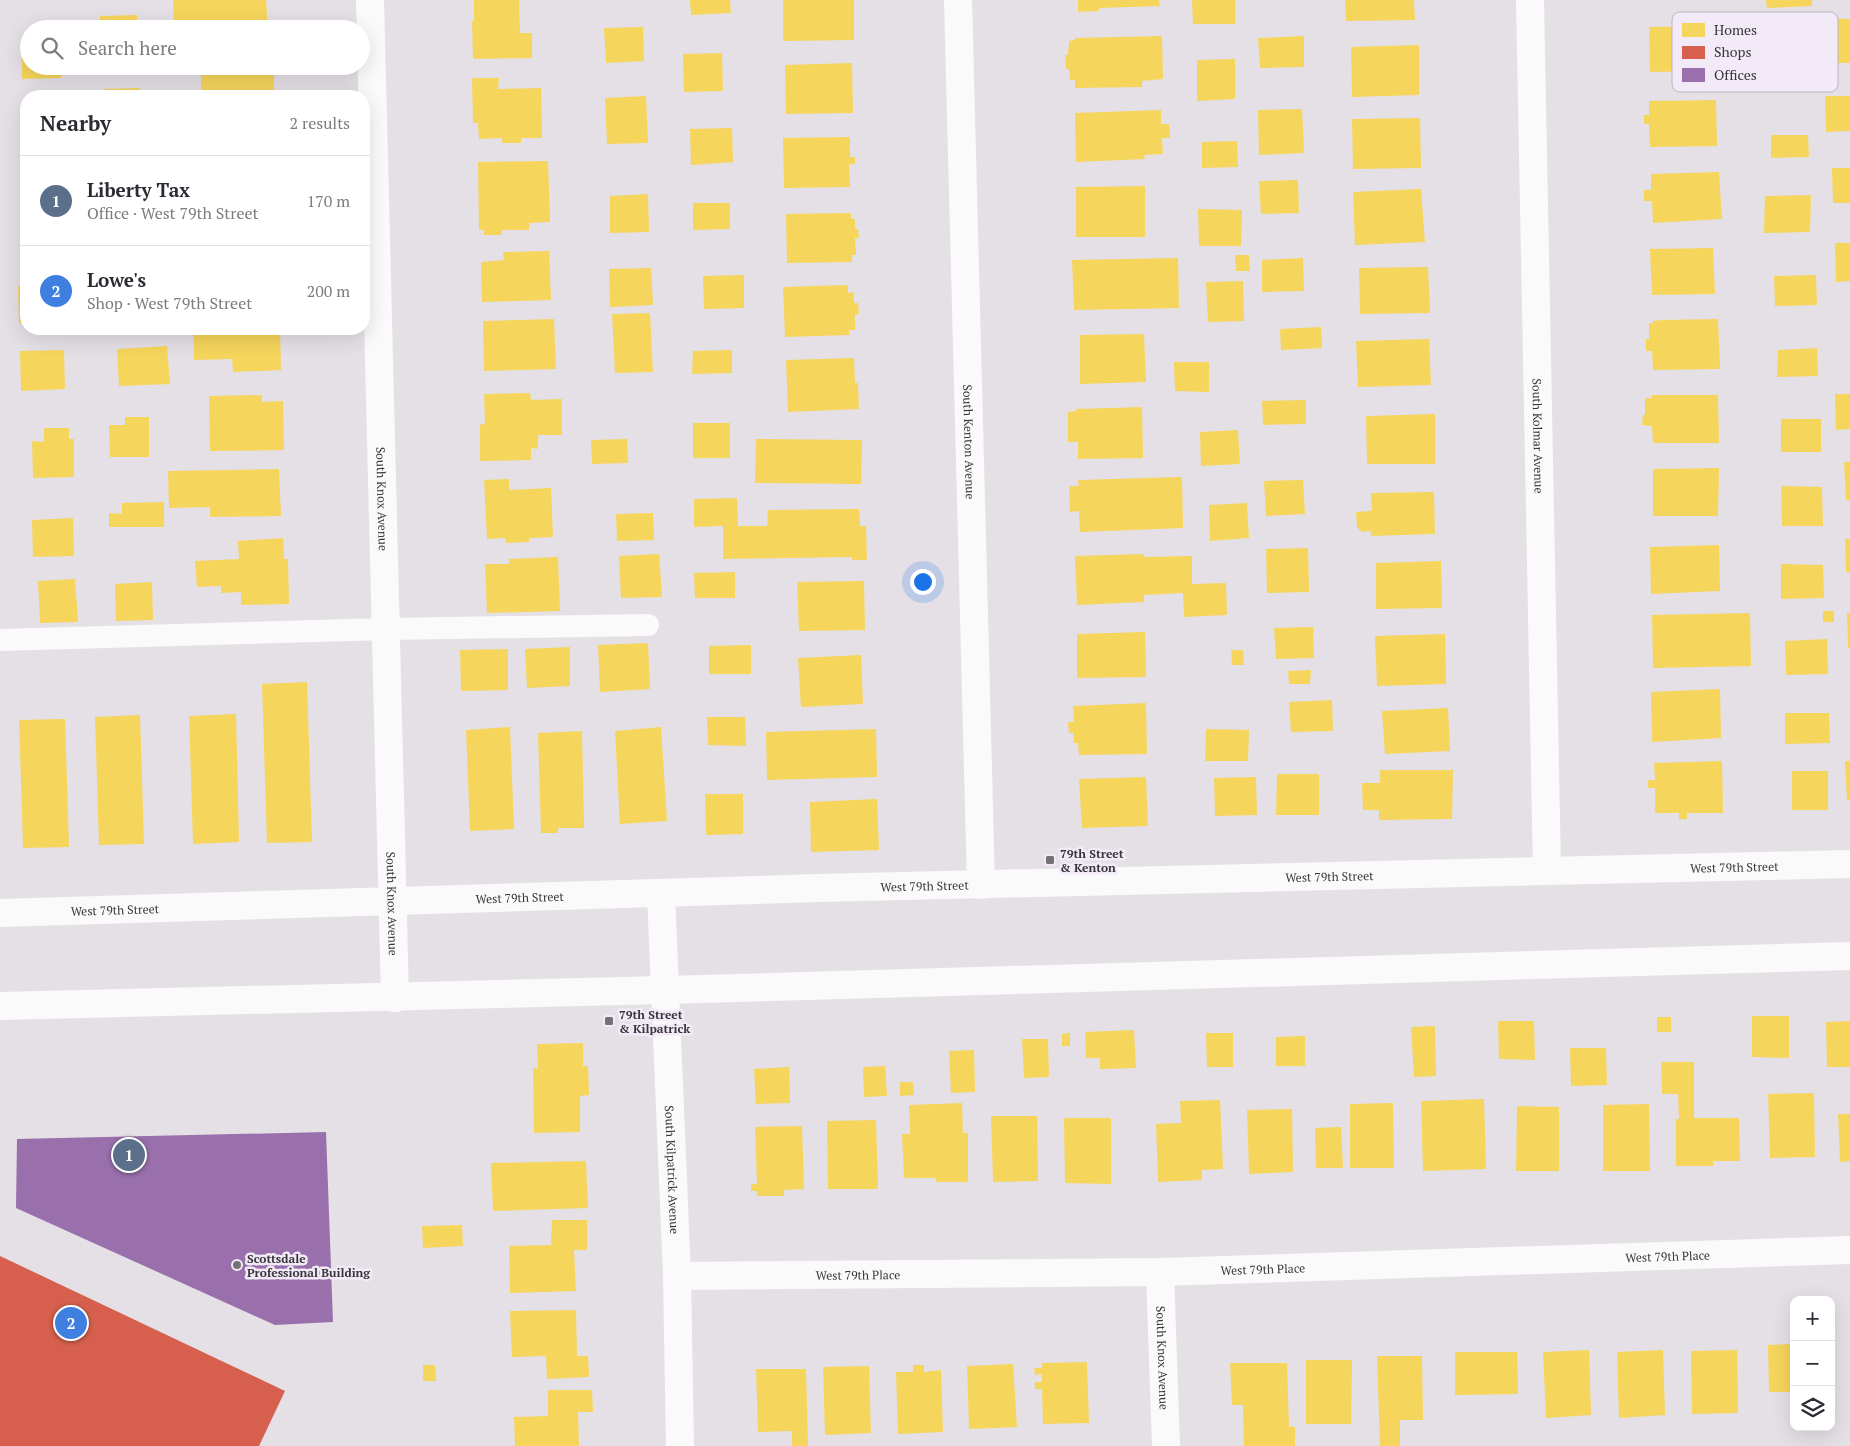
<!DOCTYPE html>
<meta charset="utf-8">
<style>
body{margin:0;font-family:"PT Serif",serif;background:#f7f7f7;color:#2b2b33}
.controls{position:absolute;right:15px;bottom:15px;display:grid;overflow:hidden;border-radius:10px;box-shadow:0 5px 20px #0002}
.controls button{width:45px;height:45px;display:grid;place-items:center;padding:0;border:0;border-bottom:1px solid #e1e1e2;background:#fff;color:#2b2b33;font:25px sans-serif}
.you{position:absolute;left:922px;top:581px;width:18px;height:18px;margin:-12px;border:4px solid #fff;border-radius:50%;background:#1a73e8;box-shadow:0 0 0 8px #1a73e833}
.badge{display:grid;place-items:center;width:32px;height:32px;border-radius:50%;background:#757277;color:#fff;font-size:16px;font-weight:700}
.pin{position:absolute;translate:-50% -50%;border:2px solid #fff;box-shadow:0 1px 5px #0006}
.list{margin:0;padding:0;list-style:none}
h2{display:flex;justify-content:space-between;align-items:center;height:65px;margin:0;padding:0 20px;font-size:21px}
h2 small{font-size:16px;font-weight:400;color:#7c7c81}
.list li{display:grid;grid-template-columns:32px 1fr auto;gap:15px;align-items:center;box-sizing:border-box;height:90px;padding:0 20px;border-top:1px solid #e1e1e2}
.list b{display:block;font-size:19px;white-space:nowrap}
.list p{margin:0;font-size:16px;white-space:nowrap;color:#7c7c81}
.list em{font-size:16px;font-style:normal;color:#7c7c81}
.icon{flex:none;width:28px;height:28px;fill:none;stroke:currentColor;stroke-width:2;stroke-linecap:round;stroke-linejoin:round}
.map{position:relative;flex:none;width:1850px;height:1446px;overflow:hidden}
.search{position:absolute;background:#fff;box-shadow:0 5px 20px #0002;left:20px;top:20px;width:350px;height:55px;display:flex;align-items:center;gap:12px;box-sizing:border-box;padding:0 18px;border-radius:28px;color:#7c7c81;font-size:19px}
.panel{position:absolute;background:#fff;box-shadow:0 5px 20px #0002;left:20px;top:90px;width:350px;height:245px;border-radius:20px}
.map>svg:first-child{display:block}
</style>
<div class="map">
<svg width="1850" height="1446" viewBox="0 0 1850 1446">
<rect width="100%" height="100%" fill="#e5e0e6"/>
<g fill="#f6d55c">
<path d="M173,0H266L268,29H174Z"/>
<path d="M474,0H519L520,33H532V58L473,59L472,21H474Z"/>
<path d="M690,0H730L731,13L691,15Z"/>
<path d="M783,0H854V40L783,41Z"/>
<path d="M1078,0H1159L1160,6L1099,8V11L1078,12Z"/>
<path d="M1192,0H1235V24H1193Z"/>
<path d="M1345,0H1414L1415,20L1346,21Z"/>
<path d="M1766,0H1812V6L1767,8Z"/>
<path d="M137,15L138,29H100V16Z"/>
<path d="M1819,18L1850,19V63H1821Z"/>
<path d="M1715,26L1716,71L1650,72L1649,27Z"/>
<path d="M643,27L644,61L606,63L604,28Z"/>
<path d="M1162,36L1163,79L1142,81V87L1075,88V80H1070L1069,69H1066L1065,55H1068L1069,41L1075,40V38Z"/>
<path d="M1304,36V67L1260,68L1258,38Z"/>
<path d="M1419,45V95L1352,97L1351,47Z"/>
<path d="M722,53L723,91L684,92L683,54Z"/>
<path d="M22,55H29V66H61V78L22,79Z"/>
<path d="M1235,59V99L1197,101V60Z"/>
<path d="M852,63L853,113L786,114L785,65Z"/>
<path d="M201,66H254V69H274V96H201Z"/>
<path d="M472,78H499L498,89L541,88L542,138H521V143H502V138L479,139L478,123H473Z"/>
<path d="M140,88V96H103V89Z"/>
<path d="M646,96L648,143L607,144L605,98Z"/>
<path d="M1825,96H1850V131L1826,132Z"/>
<path d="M1716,100L1717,146L1650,147L1649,124H1644V115H1649V101Z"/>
<path d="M1302,109L1304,153L1259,155L1258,110Z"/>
<path d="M1161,110V124H1169L1170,138H1162L1163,154L1144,155L1145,159L1076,162L1075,113Z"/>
<path d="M1420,118L1421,168L1353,169L1352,119Z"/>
<path d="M732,128L733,162L691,165L690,129Z"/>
<path d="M1771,135H1808L1809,157L1771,158Z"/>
<path d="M850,137V157H855V164H849L850,187L784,188L783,138Z"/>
<path d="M1237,141L1238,167L1202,168V142Z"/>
<path d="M548,161L550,222L529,223V230H502V235H484V230H479L478,162Z"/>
<path d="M1832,168H1850V203H1833Z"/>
<path d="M1719,172L1722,219L1653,223L1652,201H1644V190H1651V174Z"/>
<path d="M1298,180L1299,213L1261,214L1259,181Z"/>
<path d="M1145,186V237H1076V187Z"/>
<path d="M1421,189L1425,242L1355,245L1353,192Z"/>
<path d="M648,194L649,232L610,233V196Z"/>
<path d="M1811,195L1810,232L1764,233L1765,196Z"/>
<path d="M693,203H730V229L693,230Z"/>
<path d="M1198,209L1242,210L1241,246H1199Z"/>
<path d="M851,213V219H855V229H858L859,238H855L856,255H852V262L787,263L786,214Z"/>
<path d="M1835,243H1850V281L1836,282Z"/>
<path d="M1713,248L1715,294L1652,295L1650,249Z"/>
<path d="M549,251L551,300L482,302L481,262L504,260L503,252Z"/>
<path d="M1235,255H1249L1250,271H1236Z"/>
<path d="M1178,258L1179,308L1074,310L1072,260Z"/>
<path d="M1303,258L1304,291L1262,292V260Z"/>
<path d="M1428,267L1430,313L1360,314L1359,268Z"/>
<path d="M651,268L653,305L610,307L609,269Z"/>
<path d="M744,275V308L704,309L703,276Z"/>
<path d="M1816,275L1817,305L1775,306L1774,276Z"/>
<path d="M1243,281L1244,321L1208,322L1206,282Z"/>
<path d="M848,285V293L853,292L854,303H858L859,314H855V330H849V335L785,337L783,287Z"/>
<path d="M18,286H26V323H19Z"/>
<path d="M650,313L653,372L615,373L612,314Z"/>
<path d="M554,319L556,369L484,371L483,321Z"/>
<path d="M1718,319L1720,369L1653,370L1652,351H1646V339H1649V323H1653V321L1663,320Z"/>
<path d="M1321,327L1322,348L1281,350L1280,329Z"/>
<path d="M193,329H280L281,370L233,372L232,359L194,360Z"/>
<path d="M1144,334L1146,382L1080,384V335Z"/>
<path d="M1429,339L1431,385L1358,387L1356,341Z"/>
<path d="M167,346L170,384L119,386L117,349Z"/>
<path d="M1817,348L1818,376L1777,377L1778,350Z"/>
<path d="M64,350L65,389L21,391L20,351Z"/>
<path d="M732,350V373L692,374L693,351Z"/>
<path d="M854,358L855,383H858L859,409L788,412L786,360Z"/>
<path d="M1174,362H1209V392L1175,391Z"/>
<path d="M530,393L531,400L562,399V435H538V449L531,448V460L480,461V425L485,423L484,394Z"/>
<path d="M1835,394H1850V429L1836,430Z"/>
<path d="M262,395V402L283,401L284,450L210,451L209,396Z"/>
<path d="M1652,395H1718L1719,443H1653L1652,426L1642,425L1643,415H1645V398H1652Z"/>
<path d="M1306,400V424L1263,425L1262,401Z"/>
<path d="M1142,407L1143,458L1078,459V442H1068V412L1076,411V409Z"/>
<path d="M1435,414V464H1367L1366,416Z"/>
<path d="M125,417H149V457H110L109,425H125Z"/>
<rect x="1781" y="419" width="40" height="33"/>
<rect x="693" y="423" width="37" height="35"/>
<path d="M44,428H69V439H74V477L33,478L32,441L44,442Z"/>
<path d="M1238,430L1240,464L1201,466L1200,432Z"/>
<path d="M627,439L628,463L592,464L591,440Z"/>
<path d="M756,439L862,440L861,484L755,483Z"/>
<path d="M1844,462H1850V500H1846Z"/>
<path d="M1719,468L1718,516H1653V469Z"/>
<path d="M279,469L281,516L210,517V507L169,508L168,471Z"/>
<path d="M1182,477L1183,528L1080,532L1079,511L1070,512L1069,486H1079L1078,480Z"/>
<path d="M509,479V490L551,488L553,537L529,538V542L506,543L505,538L487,539L484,480Z"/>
<path d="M1303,480L1305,514L1266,516L1264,481Z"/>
<path d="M1781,486L1822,487L1823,526H1782Z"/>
<path d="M1434,492L1435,534L1371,536V531L1362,532L1357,527L1356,512L1372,511L1371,493Z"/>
<path d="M737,498L738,526H767L768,510L859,509L860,526H866L867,560H852V557L723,559V526L694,527V499Z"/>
<path d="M164,502V527H109V513L122,514V503Z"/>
<path d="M1247,503L1249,538L1210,541L1209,505Z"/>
<path d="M653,513L654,540L617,541L616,514Z"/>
<path d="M73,518L74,556L33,557L32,520Z"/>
<path d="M283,538L284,559H288L289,604L241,605V592L221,593V586L197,587L195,561L239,559L238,541Z"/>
<path d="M1845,539H1850V572H1846Z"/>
<path d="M1719,545L1720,591L1651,594L1650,547Z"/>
<path d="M1308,548L1309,592L1267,593L1266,549Z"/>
<path d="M659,554L662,597L621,598L619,556Z"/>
<path d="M1144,554V557L1192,556V584L1226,583L1227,615L1184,617L1183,593L1144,595V602L1077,605L1075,556Z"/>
<path d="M558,557L560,611L487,613L485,564H509V559Z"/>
<path d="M1441,561L1442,608L1376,609V563Z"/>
<path d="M1781,564L1823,565L1824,598L1781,599Z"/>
<path d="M735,572V598H695L694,573Z"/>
<path d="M75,579L78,622L40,623L38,581Z"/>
<path d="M864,581L865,630L799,631L797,582Z"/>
<path d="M152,582L153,620L116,621L115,584Z"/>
<rect x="1823" y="611" width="11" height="11"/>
<path d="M1750,613L1751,666L1653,668L1652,615Z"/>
<path d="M1847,613H1850V648H1848Z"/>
<path d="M1313,627L1314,658L1276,659L1274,628Z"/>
<path d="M1145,632L1146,677L1077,678V634Z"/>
<path d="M1445,634L1446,684L1377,686L1375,636Z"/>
<path d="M1827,639L1828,674L1786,675L1785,641Z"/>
<path d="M648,643L650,689L600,692L598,645Z"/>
<path d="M751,645V674H709V646Z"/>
<path d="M570,647V686L527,688L525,649Z"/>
<path d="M508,649V690L461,691L460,650Z"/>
<path d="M1231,650H1243L1244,665H1232Z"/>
<path d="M861,655L863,704L801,707L798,658Z"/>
<path d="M1311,670L1310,684H1289L1288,671Z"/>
<path d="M307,682L312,842L267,843L262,684Z"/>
<path d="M1720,689L1721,738L1652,742L1651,692Z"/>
<path d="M1332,700L1333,731L1291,732L1289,702Z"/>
<path d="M1146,703L1147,754L1079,755L1078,743H1074L1073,733H1069L1068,722H1074L1073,706Z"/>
<path d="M1448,708L1450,751L1385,754L1382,711Z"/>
<path d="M1785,713H1829L1830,743L1785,744Z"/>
<path d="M236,714L239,842L193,844L189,716Z"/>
<path d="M140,715L144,844L99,845L95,717Z"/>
<path d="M707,717H745L746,746L708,745Z"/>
<path d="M65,719L69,847L23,848L19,720Z"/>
<path d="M510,727L514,829L470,831L466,730Z"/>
<path d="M661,727L667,821L620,824L615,731Z"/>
<path d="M876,729L877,777L767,780L766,732Z"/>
<path d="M1206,729L1249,730L1248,761H1205Z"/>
<path d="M582,731L584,828H558V833H541L538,733Z"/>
<path d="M1722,761L1723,813H1687V819H1679V813H1655V788H1648V780H1655L1654,763Z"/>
<path d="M1845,761H1850V800H1847Z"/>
<path d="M1380,770H1453L1452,819L1379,820V810H1363L1362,783H1380Z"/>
<rect x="1792" y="771" width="36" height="39"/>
<path d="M1277,774H1319V815H1276Z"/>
<path d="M1146,777L1148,826L1082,828L1079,779Z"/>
<path d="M1256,777L1257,815L1215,816L1214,778Z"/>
<path d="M705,794H743V834L706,835Z"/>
<path d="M877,799L879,850L811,852L810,802Z"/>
<path d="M1752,1016H1789V1058L1752,1057Z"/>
<rect x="1657" y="1017" width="14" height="15"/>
<path d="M1498,1021H1534L1535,1060L1499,1059Z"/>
<path d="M1850,1021V1067H1827L1826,1022Z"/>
<path d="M1435,1026L1436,1076L1414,1077L1411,1027Z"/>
<path d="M1134,1030L1136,1068L1100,1069V1058H1086L1085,1032Z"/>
<path d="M1070,1033V1046H1062V1034Z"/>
<path d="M1206,1033H1233V1067H1207Z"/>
<path d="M1305,1036V1066H1276V1037Z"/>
<path d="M1022,1039H1048L1049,1077L1024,1078Z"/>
<path d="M583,1043V1066H588L589,1095L580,1096V1132L534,1133L533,1068L538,1069L537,1044Z"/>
<path d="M1570,1048H1606L1607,1085L1571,1086Z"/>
<path d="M974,1050L975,1092L951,1093L949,1051Z"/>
<path d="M1661,1062H1694V1118H1739L1740,1161H1713V1166H1676V1119H1679L1678,1094H1662Z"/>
<path d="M885,1066L887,1096L864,1097L863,1067Z"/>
<path d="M789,1067L790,1103L756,1104L754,1069Z"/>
<path d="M900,1082H913L914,1095L900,1096Z"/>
<path d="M1814,1093L1815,1157L1770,1158L1768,1094Z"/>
<path d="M1484,1099L1486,1169L1423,1171L1421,1101Z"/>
<path d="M1220,1100L1223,1169L1202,1170V1180L1158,1182L1156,1124L1181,1123L1180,1101Z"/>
<path d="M962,1103L963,1133H968V1182H936V1178H904L902,1134H910L909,1105Z"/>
<path d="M1393,1103L1394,1168H1350V1104Z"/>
<path d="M1649,1104L1650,1171H1603V1105Z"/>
<path d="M1517,1106L1559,1107V1171H1516Z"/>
<path d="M1292,1109L1293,1172L1249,1174L1247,1110Z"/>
<path d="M1838,1114H1850V1161L1840,1162Z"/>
<path d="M991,1116H1037L1038,1181L993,1182Z"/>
<path d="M1064,1118H1111V1184L1065,1183Z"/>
<path d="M876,1120L878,1189H828L827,1121Z"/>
<path d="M802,1126L804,1189L784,1190V1196H757V1191H751V1184H757L755,1127Z"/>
<path d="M1341,1127L1343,1168H1316L1315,1128Z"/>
<path d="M586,1161L588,1208L493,1211L491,1163Z"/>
<path d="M552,1220H587V1250H574L576,1291L510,1293L509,1246L551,1245Z"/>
<path d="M462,1225L463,1246L423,1248L422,1226Z"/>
<path d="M576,1310L577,1356H588L589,1377L547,1379L546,1356L512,1357L510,1311Z"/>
<path d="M1794,1344V1392H1769L1768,1345Z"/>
<path d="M1589,1350L1591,1415L1546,1418L1543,1352Z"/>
<path d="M1663,1350L1665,1415L1619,1418L1617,1352Z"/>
<path d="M1737,1350L1738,1413L1692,1414L1691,1351Z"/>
<path d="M1455,1352H1517L1518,1394L1455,1395Z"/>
<path d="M1377,1356H1422L1423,1420H1400V1446H1380Z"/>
<path d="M1306,1360H1352L1351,1424H1306Z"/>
<path d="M1087,1362L1089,1423L1043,1424L1042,1389H1035V1382H1042V1374L1035,1375L1034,1368H1042V1363Z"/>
<path d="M1230,1363H1287L1289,1427H1295V1446H1244L1243,1405H1232Z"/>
<path d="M1013,1364L1017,1427L969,1429L967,1366Z"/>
<path d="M423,1365H435L436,1381H423Z"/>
<path d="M913,1365H924V1372L941,1370L943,1432L898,1434L896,1372H913Z"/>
<path d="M869,1366L871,1433L825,1435L823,1367Z"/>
<path d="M756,1369H806L808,1446H792V1431L758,1432Z"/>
<path d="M548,1390H592L593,1412H578L579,1446H515L514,1417L548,1416Z"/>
</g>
<path fill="#d6604d" d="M0,1256L285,1391L259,1446H0Z"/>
<path fill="#9970ab" d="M326,1132L333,1322L275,1325L16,1208L17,1139Z"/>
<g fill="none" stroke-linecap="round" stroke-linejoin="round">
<path stroke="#fbfafb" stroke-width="22" d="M0,640L386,629L648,625"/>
<g stroke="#fbfafb" stroke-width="28">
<path id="s1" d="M370,0L395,998"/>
<path id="s2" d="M958,0L981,885"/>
<path id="s3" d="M1530,0L1547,871"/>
<path id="s4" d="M661,894L677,1276L680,1446"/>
<path id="s5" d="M1160,1272L1166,1446"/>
<path id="s6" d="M677,1276L1160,1272L1850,1250"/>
</g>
<g stroke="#fbfafb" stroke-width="28">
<path id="s7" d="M0,913L818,888L1850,864"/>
<path d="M0,1006L665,990L1850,956"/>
</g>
</g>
<g fill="#757277" stroke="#f3eaf8" stroke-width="2">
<rect x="1045" y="855" width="10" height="10" rx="2.5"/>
<rect x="604" y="1016" width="10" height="10" rx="2.5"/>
<circle cx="237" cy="1265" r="5"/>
</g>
<g text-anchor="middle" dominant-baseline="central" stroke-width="5" stroke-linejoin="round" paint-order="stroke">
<g font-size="12" fill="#39363b" stroke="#f3eaf8">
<text stroke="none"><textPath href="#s3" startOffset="436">South Kolmar Avenue</textPath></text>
<text stroke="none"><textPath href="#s2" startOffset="442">South Kenton Avenue</textPath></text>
<text stroke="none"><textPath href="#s1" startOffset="499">South Knox Avenue</textPath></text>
<text stroke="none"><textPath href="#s7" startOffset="1735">West 79th Street</textPath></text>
<text stroke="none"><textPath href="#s7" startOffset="1330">West 79th Street</textPath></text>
<text stroke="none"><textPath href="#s7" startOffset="925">West 79th Street</textPath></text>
<text stroke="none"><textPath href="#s7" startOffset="520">West 79th Street</textPath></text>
<text stroke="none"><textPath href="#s1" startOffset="904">South Knox Avenue</textPath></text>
<text stroke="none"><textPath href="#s7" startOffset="115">West 79th Street</textPath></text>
<text stroke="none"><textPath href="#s4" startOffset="276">South Kilpatrick Avenue</textPath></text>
<text stroke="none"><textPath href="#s6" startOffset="991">West 79th Place</textPath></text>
<text stroke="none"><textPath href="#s6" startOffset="586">West 79th Place</textPath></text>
<text stroke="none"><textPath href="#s6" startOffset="181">West 79th Place</textPath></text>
<text stroke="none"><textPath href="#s5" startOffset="86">South Knox Avenue</textPath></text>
</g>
<g font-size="12" font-weight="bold" fill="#39363b" stroke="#f3eaf8" text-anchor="start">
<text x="1060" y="853">79th Street<tspan x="1060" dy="14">&amp; Kenton</tspan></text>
<text x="619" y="1014">79th Street<tspan x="619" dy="14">&amp; Kilpatrick</tspan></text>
<text x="247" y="1258">Scottsdale<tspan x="247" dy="14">Professional Building</tspan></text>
</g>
</g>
<rect x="1672" y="12" width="166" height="80" rx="8" fill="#f3eaf8" stroke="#bbb4bf" stroke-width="1"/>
<rect x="1682" y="23" width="23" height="14" fill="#f6d55c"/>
<rect x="1682" y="46" width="23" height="13" fill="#d6604d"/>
<rect x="1682" y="68" width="23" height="14" fill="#9970ab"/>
<g font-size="14" fill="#39363b">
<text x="1714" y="35">Homes</text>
<text x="1714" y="57">Shops</text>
<text x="1714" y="80">Offices</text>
</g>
</svg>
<div class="controls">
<button>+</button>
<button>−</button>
<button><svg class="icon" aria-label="layers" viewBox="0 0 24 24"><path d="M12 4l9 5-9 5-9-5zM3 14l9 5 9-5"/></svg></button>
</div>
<div class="you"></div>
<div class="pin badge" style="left:129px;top:1155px;background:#5c6f8a">1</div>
<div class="pin badge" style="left:71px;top:1323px;background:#3f7fe0">2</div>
<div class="search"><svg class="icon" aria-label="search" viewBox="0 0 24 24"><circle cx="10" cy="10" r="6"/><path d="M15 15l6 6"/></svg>Search here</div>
<section class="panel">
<h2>Nearby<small>2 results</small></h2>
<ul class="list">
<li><span class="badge" style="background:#5c6f8a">1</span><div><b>Liberty Tax</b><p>Office · West 79th Street</p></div><em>170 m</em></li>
<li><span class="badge" style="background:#3f7fe0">2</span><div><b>Lowe's</b><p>Shop · West 79th Street</p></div><em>200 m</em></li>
</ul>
</section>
</div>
